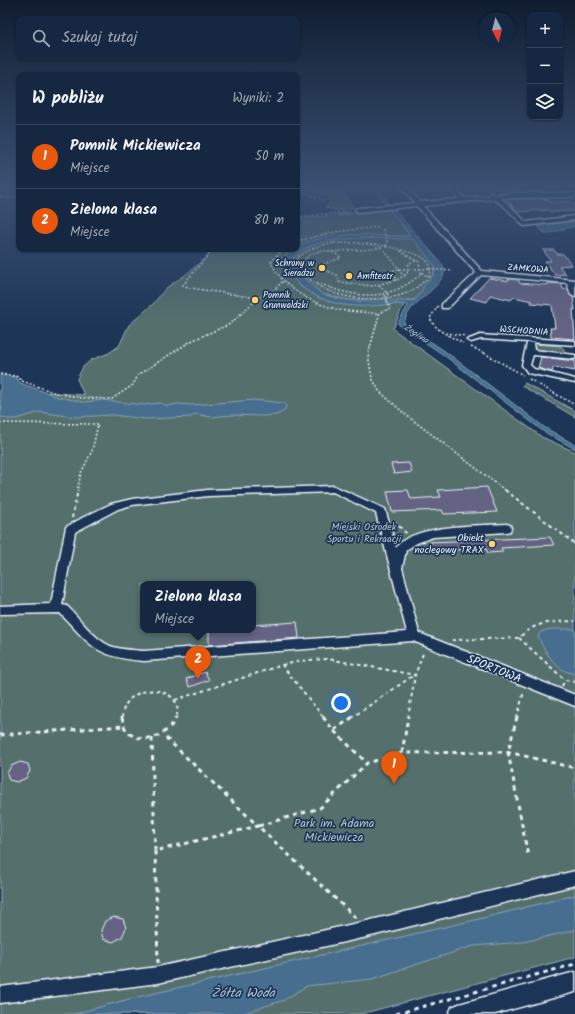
<!DOCTYPE html>
<html lang="pl">
<meta charset="utf-8">
<style>
body{margin:0;font-family:Kalam,sans-serif;background:#1f3048;color:#f1f3f6}
.controls{position:absolute;right:12px;top:12px;display:grid;overflow:hidden;border-radius:8px;box-shadow:0 1px 3px #0004}
.controls button{width:36px;height:36px;display:grid;place-items:center;padding:0;border:0;border-bottom:1px solid #35445a;background:#162841;color:#f1f3f6;font:20px sans-serif}
.compass{position:absolute;left:479px;top:12px;width:36px;height:36px;border-radius:50%;background:#162841;box-shadow:0 1px 3px #0004;rotate:173deg}
.you{position:absolute;left:341px;top:703px;width:14px;height:14px;margin:-10px;border:3px solid #fff;border-radius:50%;background:#1a73e8;box-shadow:0 0 0 6px #1a73e833}
.badge{display:grid;place-items:center;width:26px;height:26px;border-radius:50%;background:#ea580c;color:#fff;font-size:13px;font-weight:700}
.pin{position:absolute;translate:-50% -33px;filter:drop-shadow(0 1px 2px #0008)}
.pin::after{content:'';position:absolute;top:21px;width:14px;height:12px;background:inherit;clip-path:polygon(0 0,100% 0,50% 100%)}
.popup{position:absolute;left:140px;top:581px;width:116px;height:52px;box-sizing:border-box;display:grid;place-content:center;border-radius:8px;background:#162841;filter:drop-shadow(0 1px 3px #0005);font-size:13px;white-space:nowrap;color:#9ea6b1}
.popup b{font-size:15px;color:#f1f3f6}
.popup::after{content:'';position:absolute;left:50%;top:100%;margin-left:-8px;border:8px solid transparent;border-top-color:#162841}
.list{margin:0;padding:0;list-style:none}
h2{display:flex;justify-content:space-between;align-items:center;height:52px;margin:0;padding:0 16px;font-size:17px}
h2 small{font-size:13px;font-weight:400;color:#9ea6b1}
.list li{display:grid;grid-template-columns:26px 1fr auto;gap:12px;align-items:center;box-sizing:border-box;height:64px;padding:0 16px;border-top:1px solid #35445a}
.list b{display:block;font-size:15px;white-space:nowrap}
.list p{margin:0;font-size:13px;white-space:nowrap;color:#9ea6b1}
.list em{font-size:13px;font-style:normal;color:#9ea6b1}
.icon{flex:none;width:22px;height:22px;fill:none;stroke:currentColor;stroke-width:2;stroke-linecap:round;stroke-linejoin:round}
.map{position:relative;flex:none;width:575px;height:1014px;overflow:hidden}
.search{position:absolute;background:#162841;box-shadow:0 1px 3px #0004;left:16px;top:16px;width:284px;height:44px;display:flex;align-items:center;gap:10px;box-sizing:border-box;padding:0 14px;border-radius:8px;color:#9ea6b1;font-size:15px}
.panel{position:absolute;background:#162841;box-shadow:0 1px 3px #0004;left:16px;top:72px;width:284px;height:180px;border-radius:8px}
.map>svg:first-child{display:block}
</style>
<div class="map">
<svg width="575" height="1014" viewBox="0 0 575 1014">
<rect width="100%" height="100%" fill="#1d3557"/>
<filter id="ink" filterUnits="userSpaceOnUse"><feTurbulence type="fractalNoise" baseFrequency=".025" numOctaves="2"/><feDisplacementMap in="SourceGraphic" scale="8" xChannelSelector="R" yChannelSelector="G"/><feConvolveMatrix kernelMatrix="1 2 1 2 8 2 1 2 1" color-interpolation-filters="sRGB"/></filter>
<g filter="url(#ink)">
<g fill="#546f6c" stroke="#9eb0b2" fill-rule="evenodd">
<path d="M303,185H338L354,208L335,210L325,208L330,202L325,195Z"/>
<path d="M387,209L390,210L410,236L356,235L331,237L297,246V219Z"/>
<path d="M362,238L413,239L435,266C436,274 420,293 415,300H349L322,294L296,269L293,261L294,257C311,240 339,239 362,238Z"/>
<path d="M216,249H292L286,255L298,285L319,298L344,305L358,306L404,304L393,329L542,437L575,452V957L361,1014H0V389L84,395L77,379L83,367L91,360L109,353L119,346L129,325L153,304L166,288L185,275ZM143,584H253V630H143Z"/>
<path d="M533,344L560,346L564,349V353L535,351L533,349Z"/>
<path d="M525,383L575,411V417L522,386Z"/>
</g>
<g fill="#466e8e" stroke="#87a2b8" fill-rule="evenodd">
<path d="M371,185H375L395,210L442,264L445,271C438,293 408,301 404,324L446,352L544,427L575,445V449L543,431L441,353L400,326L398,323L408,305C396,302 380,306 368,306C335,308 301,296 284,266L286,255L292,249H297V246C318,237 344,234 367,235C381,235 396,238 410,236L404,226L390,210ZM362,238L413,239L435,266C436,276 429,280 423,286V289L415,300C391,303 346,304 323,294C315,290 308,282 302,276C297,270 292,265 294,257C311,240 339,239 362,238Z"/>
<path d="M575,219V226C568,227 550,235 545,233C542,232 540,229 538,227L541,222Z"/>
<path d="M0,375L16,377L20,383L51,394L54,396L83,402L102,400L144,405L160,403L168,406L177,404L192,405L254,400L284,403L286,406L284,411L276,415L262,416L233,415L211,417L195,414L191,417L145,419L113,415L74,417L40,412L16,419H7L1,417L0,414L2,409L0,401Z"/>
<path d="M550,629H575V673C558,674 544,651 538,636L541,632Z"/>
<path d="M575,895V930L523,942L473,946L372,979L306,986L284,1000L241,1014H74L129,999L471,921Z"/>
</g>
<g fill="none" stroke-linecap="round" stroke-linejoin="round">
<path stroke="#87a2b8" stroke-width="2" d="M448,185L452,195"/>
</g>
<g fill="#656384" stroke="#e8f1f8">
<path d="M496,187H541L544,192L501,193Z"/>
<path d="M506,199H549L550,202L571,201L575,205V211L550,212L548,210L518,212Z"/>
<path d="M543,250H554L557,254H563L572,265L559,266L566,274L555,275L545,261H551Z"/>
<path d="M489,278L508,281V279L519,280V283L548,285V283L561,284L563,289L568,290L570,295L573,297L575,310L573,309L575,339L551,337L550,328H555L552,305L531,303L532,301L514,297L511,300L490,295L487,302L470,298Z"/>
<path d="M541,357L575,361V371L554,367L552,372L538,368Z"/>
<path d="M409,463L412,472L394,474L391,464Z"/>
<path d="M487,487L497,512L444,514L442,510L392,512L387,491L408,490L411,499L441,497L438,490Z"/>
<path d="M550,537L554,545L501,548L503,552L488,553L486,549L432,551L430,542Z"/>
<path d="M297,622L299,638L209,645V630H253V625Z"/>
<path d="M205,672L209,680L190,687L186,679Z"/>
<path d="M20,762L28,764L30,771L26,778L17,782L9,780L7,773L11,766Z"/>
<path d="M114,917L123,919L126,928L122,937L113,942L103,939L101,930L105,921Z"/>
</g>
<g fill="none" stroke-linecap="round" stroke-linejoin="round">
<g stroke="#e8f1f8" stroke-width="3">
<g id="minor">
<path d="M399,185H405L421,202L458,199L452,190V185H458V190L464,198L489,196L491,193L495,195L515,193H575V197L500,198L508,204L526,222L575,216V220L524,226L504,206L493,199L423,206L482,271L575,280V297L571,295L567,283L481,275L448,308H442V304L476,273L417,206L358,212L355,210L358,208L415,203Z"/>
<path d="M480,335L575,341V345L481,339L471,342L467,340Z"/>
<path d="M527,343H533L534,350L575,355V359L533,355L530,365L534,369L575,379V383L528,373L522,365Z"/>
<path d="M334,486L385,509L396,548C411,524 480,526 506,524L510,525L511,528L510,531L506,532L433,537L417,543L406,550L402,568L419,633L575,695V706L413,641L144,661C96,657 91,646 60,613L0,614V606L51,604L66,527L84,517L111,504L132,499L208,490ZM333,492L376,513L407,632L144,651C133,650 121,650 110,646C93,638 80,619 67,606L62,605L75,532L118,509L132,505L208,496Z"/>
<path d="M575,871V885L367,937L158,983L0,1003V987L158,967L367,921Z"/>
</g>
</g>
<g stroke="#e8f1f8" stroke-width="3">
<path id="major" d="M575,972V992L495,1014H449L452,1007L459,1004Z"/>
</g>
<g stroke="#e8f1f8" stroke-width="1.5" stroke-dasharray="2 2" stroke-linecap="butt">
<path d="M297,189L324,201"/>
<path d="M0,197L19,198"/>
<path d="M341,216L340,215L353,213"/>
<path d="M297,217L351,211"/>
<path d="M383,229L387,240L386,246"/>
<path d="M297,241L335,232L378,227"/>
<path d="M334,243H355L386,246L385,251L399,269L389,271V275L395,277L396,280L373,286L339,282L337,275L325,270L323,264L341,258C328,245 306,251 300,267L297,258C309,249 319,245 334,243Z"/>
<path d="M283,249L271,262C282,288 313,304 340,310C353,312 367,312 380,314"/>
<path d="M401,250C416,254 436,258 429,277"/>
<path d="M332,252C349,249 366,251 383,247"/>
<path d="M300,267C303,271 306,276 310,279C330,299 374,303 401,295C412,292 420,285 429,277L421,272"/>
<path d="M399,269H429"/>
<path d="M399,269L402,274L406,276"/>
<path d="M397,280L407,274L409,263L416,261"/>
<path d="M316,284C324,284 332,289 340,291C372,299 395,296 421,274L419,262L401,252V250L386,246"/>
<path d="M379,285L387,293L389,298"/>
<path d="M258,298L273,291L284,280"/>
<path d="M387,301L390,309L380,312L368,355L372,378L379,391L406,415L506,491"/>
<path d="M438,306L430,318C435,331 452,337 463,343"/>
<path d="M446,333L466,336"/>
<path d="M471,347L484,353"/>
<path d="M484,353L523,375"/>
<path d="M0,374L16,376L22,381L56,393L82,398L112,399L133,385L138,375L191,341L230,324L258,298L190,288L183,285L213,249"/>
<path d="M529,379L575,405"/>
<path d="M0,423L98,424L92,451L81,473L77,491"/>
</g>
<g stroke="#e8f1f8" stroke-width="2" stroke-dasharray="3.5 3.5" stroke-linecap="butt">
<path d="M505,490L575,544"/>
<path d="M72,518L78,490"/>
<path d="M394,521L407,534"/>
<path d="M519,638L565,680"/>
<path d="M452,640L519,638C534,621 554,622 575,621"/>
<path d="M282,665L307,660L328,659L415,675L424,651"/>
<path d="M562,686L565,680L575,682"/>
<path d="M175,700L282,665L324,718"/>
<path d="M122,718C124,678 188,685 176,718"/>
<path d="M351,718L414,675"/>
<path d="M408,718L415,675"/>
<path d="M517,718L524,691"/>
</g>
<g stroke="#e8f1f8" stroke-width="3" stroke-dasharray="4.5 4.5" stroke-linecap="butt">
<path d="M122,717C124,748 166,743 176,717"/>
<path d="M323,717L333,730L367,763"/>
<path d="M517,717L508,752L528,856"/>
<path d="M334,730L353,717"/>
<path d="M0,735L124,726"/>
<path d="M152,738L155,851L258,826L163,735"/>
<path d="M402,753L408,717"/>
<path d="M155,851L158,963"/>
<path d="M356,918L258,826L320,808L367,763L402,753L508,752L575,768"/>
<path d="M396,1014L575,964"/>
</g>
<use href="#minor" fill="#1d3557" fill-rule="evenodd"/>
<use href="#major" fill="#1d3557" fill-rule="evenodd"/>
<g stroke="#e8f1f8" stroke-width="1.5" stroke-dasharray="2 2" stroke-linecap="butt">
<path d="M429,269L453,271"/>
<path d="M385,295L387,301"/>
</g>
</g>
</g>
<linearGradient id="sky" x2="0" y2="1"><stop stop-color="#101d30"/><stop offset="0.57" stop-color="#3a5174"/><stop offset="1" stop-color="#3a5174" stop-opacity="0"/></linearGradient>
<rect width="575" height="327" fill="url(#sky)"/>
<g fill="#ffd166" stroke="#1d3557" stroke-width="1.5">
<circle cx="322" cy="268" r="4"/>
<circle cx="349" cy="276" r="4"/>
<circle cx="255" cy="300" r="4"/>
<circle cx="492" cy="544" r="4"/>
</g>
<g text-anchor="middle" dominant-baseline="central" stroke-width="3.5" stroke-linejoin="round" paint-order="stroke">
<g font-size="9" fill="#e8f1f8" stroke="#1d3557" text-anchor="start">
<text x="314" y="263" text-anchor="end">Schrony w<tspan x="314" dy="10">Sieradzu</tspan></text>
<text x="357" y="276">Amfiteatr</text>
<text x="263" y="295">Pomnik<tspan x="263" dy="10">Grunwaldzki</tspan></text>
</g>
<g font-size="9" fill="#e8f1f8" stroke="#1d3557">
<text transform="translate(528 269) rotate(4)">ZAMKOWA</text>
<text transform="translate(524 331) rotate(4)">WSCHODNIA</text>
</g>
<g font-size="9" font-style="italic" fill="#afc3d3" stroke="#1d3557">
<text transform="translate(416 334) rotate(34)">Żeglina</text>
</g>
<g font-size="10" fill="#b4c4c7" stroke="#1d3557">
<text x="364" y="527">Miejski Ośrodek<tspan x="364" dy="12">Sportu i Rekraacji</tspan></text>
</g>
<g font-size="10" fill="#e8f1f8" stroke="#1d3557" text-anchor="end">
<text x="484" y="538">Obiekt<tspan x="484" dy="12">noclegowy TRAX</tspan></text>
</g>
<g font-size="12" fill="#e8f1f8" stroke="#1d3557">
<text transform="translate(494 669) rotate(22)">SPORTOWA</text>
</g>
<g font-size="12" fill="#b4c4c7" stroke="#1d3557">
<text x="334" y="823">Park im. Adama<tspan x="334" dy="14">Mickiewicza</tspan></text>
</g>
<g font-size="13" font-style="italic" fill="#afc3d3" stroke="#1d3557">
<text x="243" y="993">Żółta Woda</text>
</g>
</g>
</svg>
<div class="controls">
<button>+</button>
<button>−</button>
<button><svg class="icon" aria-label="layers" viewBox="0 0 24 24"><path d="M12 4l9 5-9 5-9-5zM3 14l9 5 9-5"/></svg></button>
</div>
<svg class="compass" viewBox="-18 -18 36 36"><path d="M0-13l5 13h-10z" fill="#e53935"/><path d="M0 13l5-13h-10z" fill="#9ea6b1"/></svg>
<div class="you"></div>
<div class="pin badge" style="left:394px;top:784px">1</div>
<div class="pin badge" style="left:198px;top:679px">2</div>
<div class="popup"><b>Zielona klasa</b>Miejsce</div>
<div class="search"><svg class="icon" aria-label="search" viewBox="0 0 24 24"><circle cx="10" cy="10" r="6"/><path d="M15 15l6 6"/></svg>Szukaj tutaj</div>
<section class="panel">
<h2>W pobliżu<small>Wyniki: 2</small></h2>
<ul class="list">
<li><span class="badge">1</span><div><b>Pomnik Mickiewicza</b><p>Miejsce</p></div><em>50 m</em></li>
<li><span class="badge">2</span><div><b>Zielona klasa</b><p>Miejsce</p></div><em>80 m</em></li>
</ul>
</section>
</div>
